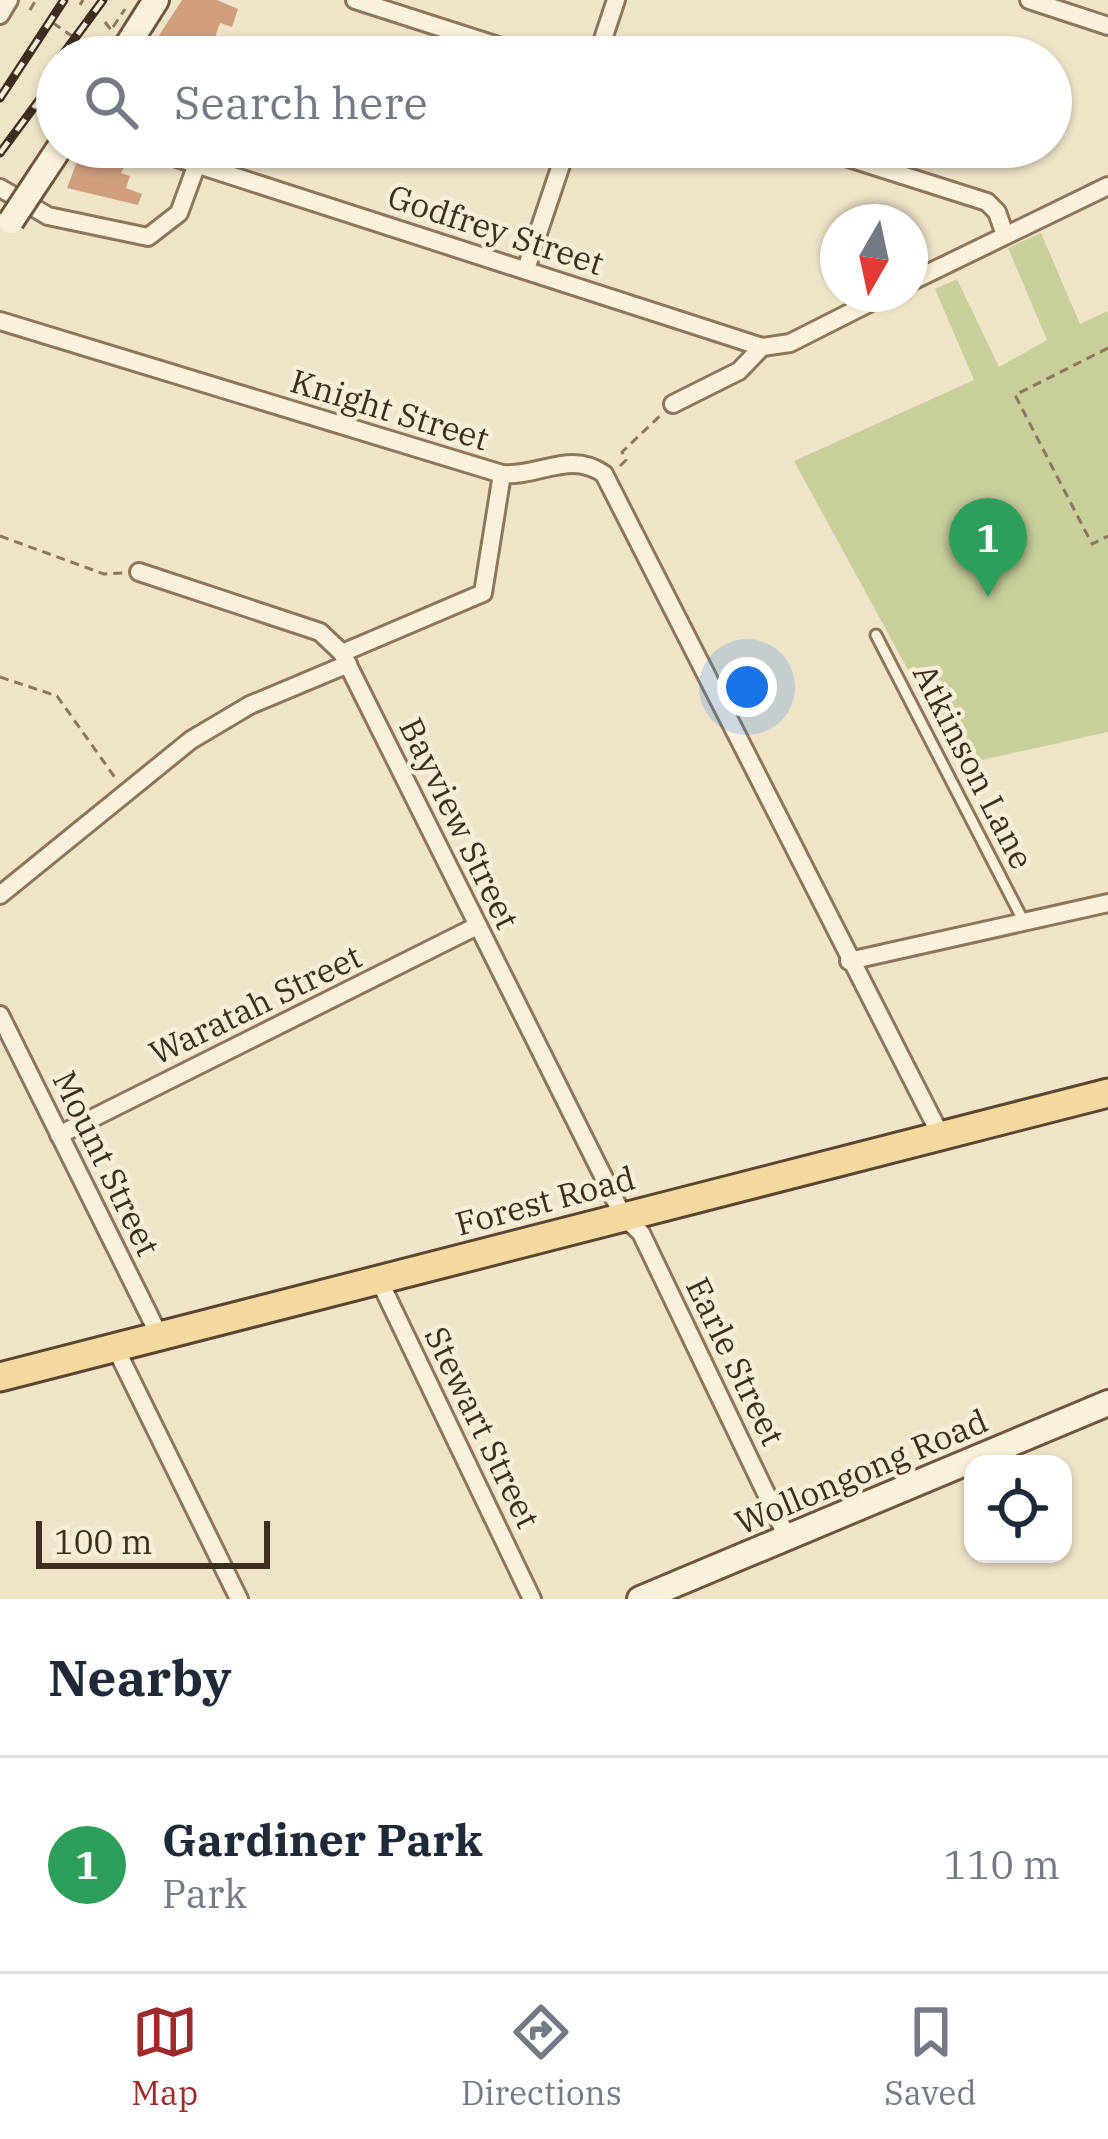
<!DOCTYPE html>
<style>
body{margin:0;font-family:"IBM Plex Serif",serif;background:#f6f6f7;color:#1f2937}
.controls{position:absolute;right:36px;bottom:36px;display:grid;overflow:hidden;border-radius:24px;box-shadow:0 3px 9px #0004}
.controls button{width:108px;height:108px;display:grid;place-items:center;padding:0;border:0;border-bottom:3px solid #e0e1e3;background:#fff;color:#1f2937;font:60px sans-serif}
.compass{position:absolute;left:820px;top:204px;width:108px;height:108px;border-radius:50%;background:#fff;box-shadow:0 3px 9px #0004;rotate:189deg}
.scale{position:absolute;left:36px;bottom:30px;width:234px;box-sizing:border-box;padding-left:12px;border:6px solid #3d2e20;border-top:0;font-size:33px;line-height:42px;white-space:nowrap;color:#3d2e20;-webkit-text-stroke:9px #f7eed8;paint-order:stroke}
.you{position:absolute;left:747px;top:687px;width:42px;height:42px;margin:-30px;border:9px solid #fff;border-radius:50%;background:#1a73e8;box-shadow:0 0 0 18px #1a73e833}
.badge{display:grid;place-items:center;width:78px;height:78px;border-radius:50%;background:#9e2a2b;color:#fff;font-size:39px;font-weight:700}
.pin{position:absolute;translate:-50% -99px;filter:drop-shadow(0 3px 6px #0008)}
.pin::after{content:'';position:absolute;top:63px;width:42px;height:36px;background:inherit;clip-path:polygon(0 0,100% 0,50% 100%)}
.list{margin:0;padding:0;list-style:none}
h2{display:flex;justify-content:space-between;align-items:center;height:156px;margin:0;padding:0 48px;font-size:51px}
h2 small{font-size:39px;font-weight:400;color:#747a83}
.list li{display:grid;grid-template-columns:78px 1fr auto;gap:36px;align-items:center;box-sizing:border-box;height:216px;padding:0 48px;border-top:3px solid #e0e1e3}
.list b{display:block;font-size:45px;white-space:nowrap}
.list p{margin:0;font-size:39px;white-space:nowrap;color:#747a83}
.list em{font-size:39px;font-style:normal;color:#747a83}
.icon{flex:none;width:66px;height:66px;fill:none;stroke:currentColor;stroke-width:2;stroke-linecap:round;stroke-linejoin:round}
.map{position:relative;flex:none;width:1108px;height:1599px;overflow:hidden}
.search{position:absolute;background:#fff;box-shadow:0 3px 9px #0004;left:36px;right:36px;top:36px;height:132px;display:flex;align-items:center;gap:30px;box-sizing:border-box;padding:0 42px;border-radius:66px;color:#747a83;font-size:45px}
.sheet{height:372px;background:#fff}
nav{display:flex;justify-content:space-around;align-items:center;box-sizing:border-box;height:168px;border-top:3px solid #e0e1e3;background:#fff;font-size:33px;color:#747a83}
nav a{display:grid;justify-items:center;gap:6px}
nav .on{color:#9e2a2b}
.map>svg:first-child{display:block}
</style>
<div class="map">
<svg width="1108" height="1599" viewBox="0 0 1108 1599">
<rect width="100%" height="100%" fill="#f0e4c8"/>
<path fill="#c9cf9b" d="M1041,233L1080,324L1108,311V732L960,765L794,461L974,380L935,289L957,279L999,367L1047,340L1008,248Z"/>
<g fill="#cf9f7d">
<path d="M182,0H217L238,9L232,27L220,23L208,57H145Z"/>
<path d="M81,151L124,167L121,173L130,176L126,188L142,194L138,205L67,188Z"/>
</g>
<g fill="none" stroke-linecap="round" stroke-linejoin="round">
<g stroke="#8d765c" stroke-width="15">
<path id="lane" d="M876,635L1024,922"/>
</g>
<g stroke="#8d765c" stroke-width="22">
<g id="street">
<path d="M355,0L532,57"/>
<path d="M1029,0L1108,26"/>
<path d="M0,15L9,0"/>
<path d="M597,57L616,0"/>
<path d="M143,147L762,347"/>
<path d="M814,147L987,202L997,212L1005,235"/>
<path d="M0,188L48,216L148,237L179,213L197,164"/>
<path d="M526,269L567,147"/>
<path d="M910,282L1108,186"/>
<path d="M0,321L502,474C539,477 570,450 604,474L940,1134"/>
<path d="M673,404L739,371L762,347L790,343L887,294"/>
<path d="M139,572L320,632L342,653L623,1216L641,1233L787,1537"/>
<path d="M342,653L483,593L502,474"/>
<path d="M0,895L191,740L250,705L348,664"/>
<path d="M849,961L1108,903"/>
<path d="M0,1015L160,1337"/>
<path d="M59,1135L477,926"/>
<path d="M379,1280L532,1599"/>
<path d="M116,1349L239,1599"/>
</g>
</g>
<g stroke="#6f573f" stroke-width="30">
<g id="secondary">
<path d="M120,57L156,0"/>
<path d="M42,174L60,147"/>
<path d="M640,1599L1108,1403"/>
</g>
</g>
<g stroke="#5b4430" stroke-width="33">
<path id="primary" d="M0,1377L1108,1093"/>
</g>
<g stroke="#8d765c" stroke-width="3" stroke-dasharray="9 6" stroke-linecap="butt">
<path d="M80,5L83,0"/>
<path d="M30,10L36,0"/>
<path d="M105,22L111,30"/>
<path d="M53,23L72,36"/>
<path d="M113,27L125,9"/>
<path d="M1108,348L1015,395L1092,544L1108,536"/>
<path d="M620,466L626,460L622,452L663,413"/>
<path d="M0,536L104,574L124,573"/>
<path d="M0,677L57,696L116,779"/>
</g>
<use href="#lane" stroke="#faf1dc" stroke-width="9"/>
<use href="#street" stroke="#faf1dc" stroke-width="16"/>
<use href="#secondary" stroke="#faf1dc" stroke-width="24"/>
<use href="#primary" stroke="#f3d9a0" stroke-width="27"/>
<g stroke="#3d2e20" stroke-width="9">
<g id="rail">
<path d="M61,57L103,0"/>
<path d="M0,98L64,0"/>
<path d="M0,153L57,76"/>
</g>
</g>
<use href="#rail" stroke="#f7eed8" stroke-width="4.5" stroke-dasharray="14" stroke-linecap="butt"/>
<g stroke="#6f573f" stroke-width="30" stroke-linecap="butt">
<path id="secondary-bridge" d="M11,221L42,174"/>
</g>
<use href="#secondary-bridge" stroke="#faf1dc" stroke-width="24"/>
</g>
<g text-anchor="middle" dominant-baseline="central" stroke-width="9" stroke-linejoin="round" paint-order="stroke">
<g font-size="33" fill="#3d2e20" stroke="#f7eed8">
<text transform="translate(496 229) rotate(18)">Godfrey Street</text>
<text transform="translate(390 409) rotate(17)">Knight Street</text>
<text transform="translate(974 766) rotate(63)">Atkinson Lane</text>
<text transform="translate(460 823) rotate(64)">Bayview Street</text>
<text transform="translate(255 1004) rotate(-26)">Waratah Street</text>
<text transform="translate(107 1163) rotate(64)">Mount Street</text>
<text transform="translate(545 1200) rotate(-15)">Forest Road</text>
<text transform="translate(736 1361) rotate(64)">Earle Street</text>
<text transform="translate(483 1427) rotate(64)">Stewart Street</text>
<text transform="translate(861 1471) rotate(-23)">Wollongong Road</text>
</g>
</g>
</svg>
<div class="controls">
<button><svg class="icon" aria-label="locate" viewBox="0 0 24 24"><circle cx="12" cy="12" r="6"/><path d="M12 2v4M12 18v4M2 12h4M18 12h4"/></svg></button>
</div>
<svg class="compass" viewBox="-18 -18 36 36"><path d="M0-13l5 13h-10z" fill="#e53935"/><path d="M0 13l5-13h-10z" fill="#747a83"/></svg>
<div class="scale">100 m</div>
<div class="you"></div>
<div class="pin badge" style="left:988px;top:597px;background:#2e9e5b">1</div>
<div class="search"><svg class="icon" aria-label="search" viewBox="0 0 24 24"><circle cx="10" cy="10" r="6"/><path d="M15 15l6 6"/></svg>Search here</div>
</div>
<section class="sheet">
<h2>Nearby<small></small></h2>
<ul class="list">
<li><span class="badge" style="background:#2e9e5b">1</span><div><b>Gardiner Park</b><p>Park</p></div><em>110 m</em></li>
</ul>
</section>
<nav>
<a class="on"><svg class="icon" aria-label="map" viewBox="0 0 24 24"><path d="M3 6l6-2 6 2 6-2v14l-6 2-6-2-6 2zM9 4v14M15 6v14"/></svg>Map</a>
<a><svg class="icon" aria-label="directions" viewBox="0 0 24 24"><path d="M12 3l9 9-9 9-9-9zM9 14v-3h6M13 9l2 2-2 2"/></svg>Directions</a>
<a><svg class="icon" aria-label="saved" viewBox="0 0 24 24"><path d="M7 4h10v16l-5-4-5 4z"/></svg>Saved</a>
</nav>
